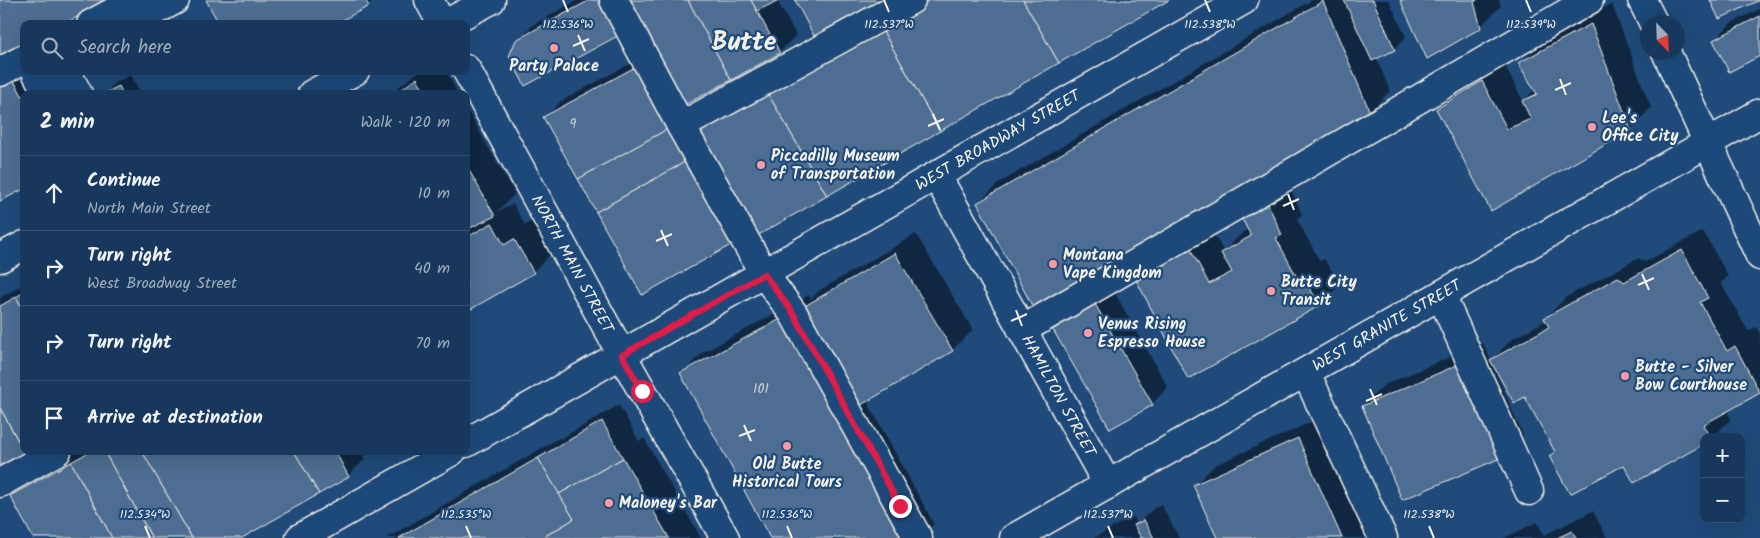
<!DOCTYPE html>
<meta charset="utf-8">
<style>
body{margin:0;font-family:Kalam,sans-serif;background:#244365;color:#f1f3f6}
.controls{position:absolute;right:15px;bottom:15px;display:grid;overflow:hidden;border-radius:10px;box-shadow:0 5px 20px #0002}
.controls button{width:45px;height:45px;display:grid;place-items:center;padding:0;border:0;border-bottom:1px solid #365272;background:#17385c;color:#f1f3f6;font:25px sans-serif}
.compass{position:absolute;left:1640px;top:15px;width:45px;height:45px;border-radius:50%;background:#17385c;box-shadow:0 5px 20px #0002;rotate:157deg}
.stop{position:absolute;width:15px;height:15px;margin:-11px;border:4px solid #e11d48;border-radius:50%;background:#fff}
.stop.end{background:#e11d48;border-color:#fff;box-shadow:0 1px 5px #0008}
.list{margin:0;padding:0;list-style:none}
h2{display:flex;justify-content:space-between;align-items:center;height:65px;margin:0;padding:0 20px;font-size:21px}
h2 small{font-size:16px;font-weight:400;color:#9eacbb}
.list li{display:grid;grid-template-columns:32px 1fr auto;gap:15px;align-items:center;box-sizing:border-box;height:75px;padding:0 20px;border-top:1px solid #365272}
.list b{display:block;font-size:19px;white-space:nowrap}
.list p{margin:0;font-size:16px;white-space:nowrap;color:#9eacbb}
.list em{font-size:16px;font-style:normal;color:#9eacbb}
.icon{flex:none;width:28px;height:28px;fill:none;stroke:currentColor;stroke-width:2;stroke-linecap:round;stroke-linejoin:round}
.map{position:relative;flex:none;width:1760px;height:538px;overflow:hidden}
.search{position:absolute;background:#17385c;box-shadow:0 5px 20px #0002;left:20px;top:20px;width:450px;height:55px;display:flex;align-items:center;gap:12px;box-sizing:border-box;padding:0 18px;border-radius:10px;color:#9eacbb;font-size:19px}
.panel{position:absolute;background:#17385c;box-shadow:0 5px 20px #0002;left:20px;top:90px;width:450px;height:365px;border-radius:10px}
.map>svg:first-child{display:block}
</style>
<div class="map">
<svg width="1760" height="538" viewBox="0 0 1760 538">
<rect width="100%" height="100%" fill="#1f4a7a"/>
<filter id="ink" filterUnits="userSpaceOnUse"><feTurbulence type="fractalNoise" baseFrequency=".02" numOctaves="2"/><feDisplacementMap in="SourceGraphic" scale="10" xChannelSelector="R" yChannelSelector="G"/><feConvolveMatrix kernelMatrix="1 2 1 2 8 2 1 2 1" color-interpolation-filters="sRGB"/></filter>
<g filter="url(#ink)">
<g fill="#0007">
<path d="M208,0H373L368,5Z"/>
<path d="M578,0H777L796,35L780,52L687,103L702,130L918,0H1167L756,235L545,118L561,101L648,54L631,23L517,41L534,24Z"/>
<path d="M1312,0H1389L1406,37L1394,49L1376,57L1390,91L1370,111L978,203L999,183Z"/>
<path d="M1402,0H1499L1501,6L1480,27Z"/>
<path d="M1612,4L1651,108L1631,129L1491,210L1437,109L1458,88L1503,62L1523,101L1535,89L1520,63L1540,43Z"/>
<path d="M1760,9V55L1715,40L1731,23Z"/>
<path d="M24,56L52,94H24V187L0,200V69Z"/>
<path d="M420,71H446L458,94H389Z"/>
<path d="M131,75L141,94H104L116,82Z"/>
<path d="M466,108L515,194L497,212L513,204L525,225L535,219L554,251L533,272L466,310Z"/>
<path d="M1288,183L1302,214L1297,219L1320,261L1324,259L1341,284L1320,304L1135,276L1210,227L1224,252L1243,232L1249,229L1263,197Z"/>
<path d="M1703,231L1728,276L1721,283L1748,331L1756,327L1760,334V392L1727,410L1731,419L1713,437H1704L1624,463L1550,456L1556,450L1526,395L1494,365L1493,366L1523,435L1502,456L1363,406L1384,385L1483,343L1491,361L1512,339L1547,320L1546,318L1566,297L1639,258L1645,262Z"/>
<path d="M916,234L973,330L952,350L867,401L934,524L919,538H771L682,374L702,353L809,295L811,299L820,290Z"/>
<path d="M24,284V451H40L0,473V298Z"/>
<path d="M1112,288L1168,387L1152,404L1054,328Z"/>
<path d="M619,405L639,441L644,438L701,538H387L559,438L560,439Z"/>
<path d="M1318,419L1371,538H1218L1195,485L1215,465Z"/>
<path d="M77,451H361L365,459L348,476L239,538H35L12,496L32,475Z"/>
<path d="M1161,504L1179,538H1094L1133,516L1137,524L1153,509Z"/>
<path d="M1593,511L1607,538H1504L1537,522L1544,535Z"/>
</g>
<g fill="#4d6e92" stroke="#f4f1e8">
<path d="M0,0H108L64,24H24V45L0,58Z"/>
<path d="M206,0H365L369,6L335,24H219Z"/>
<path d="M590,0H605L623,33L525,86L509,56L516,40Z"/>
<path d="M617,0H688L731,80L677,109Z"/>
<path d="M688,0H751L780,53L731,80Z"/>
<path d="M751,0H779L757,11Z"/>
<path d="M795,0H882L814,36Z"/>
<path d="M930,0H1023L1059,63L940,131L881,28Z"/>
<path d="M1023,0H1169L1059,63Z"/>
<path d="M1344,0H1373L1395,50L1372,61Z"/>
<path d="M1400,0H1477L1474,2L1481,28L1427,59Z"/>
<path d="M1710,0H1760L1719,19Z"/>
<path d="M1323,1L1370,112L1034,309L977,203Z"/>
<path d="M1760,16V56L1729,72L1713,40Z"/>
<path d="M1591,24L1631,130L1491,211L1436,109L1482,81L1507,129L1531,119L1522,101L1537,94L1518,63Z"/>
<path d="M881,28L940,131L827,196L767,92Z"/>
<path d="M639,65L673,126L578,179L543,117Z"/>
<path d="M9,72L24,99V189L0,201V77Z"/>
<path d="M417,78L426,94H395Z"/>
<path d="M119,86L123,94H103Z"/>
<path d="M767,92L827,196L755,237L696,134Z"/>
<path d="M673,126L692,158L596,212L578,179Z"/>
<path d="M692,158L738,241L642,295L596,212Z"/>
<path d="M466,165L495,216L466,230Z"/>
<path d="M1267,202L1282,235L1276,238L1299,281L1303,279L1321,305L1188,379L1134,276L1189,246L1209,284L1232,272L1221,253L1251,236L1241,217Z"/>
<path d="M492,223L504,245L514,239L534,273L466,312V238Z"/>
<path d="M1682,250L1708,298L1700,302L1727,351L1735,346L1760,393L1703,425L1710,437H1704V444L1634,483L1624,465L1570,494L1549,456L1555,452L1525,397L1514,403L1490,360L1549,327L1544,318L1618,277L1624,282Z"/>
<path d="M895,253L953,351L856,408L798,310Z"/>
<path d="M24,292V311L16,297Z"/>
<path d="M16,297L24,311V451L0,408V306Z"/>
<path d="M1095,304L1153,405L1110,429L1052,328Z"/>
<path d="M788,315L910,538H770L680,373Z"/>
<path d="M1462,363L1503,457L1402,500L1362,406Z"/>
<path d="M0,408L28,459L0,475Z"/>
<path d="M602,421L623,458L559,494L538,458Z"/>
<path d="M1298,438L1342,538H1217L1193,485Z"/>
<path d="M91,451H104L152,538H112L71,462Z"/>
<path d="M104,451H142L192,538H152Z"/>
<path d="M142,451H294L319,494L242,538H192Z"/>
<path d="M294,451H335L349,477L319,494Z"/>
<path d="M538,458L574,519L542,538H399Z"/>
<path d="M623,458L669,538H542L574,519L559,494Z"/>
<path d="M71,462L112,538H33L10,496Z"/>
<path d="M1144,520L1154,538H1141L1134,525Z"/>
<path d="M1572,531L1576,538H1557Z"/>
</g>
<g fill="none" stroke-linecap="round" stroke-linejoin="round">
<g stroke="#f4f1e8" stroke-width="31">
<g id="minor">
<path d="M614,0L681,126L764,274L793,313L918,538"/>
<path d="M1642,0L1653,22"/>
<path d="M91,24L136,0"/>
<path d="M130,24L175,0"/>
<path d="M1666,52L1760,256"/>
<path d="M42,71L37,74L48,94"/>
<path d="M66,71L78,94"/>
<path d="M0,72L24,59"/>
<path d="M681,126L911,0"/>
<path id="s1" d="M937,176L1108,485"/>
<path d="M1441,295L1529,491"/>
<path d="M1022,330L1589,0"/>
<path d="M1306,373L1383,538"/>
<path id="s2" d="M466,443L1244,0"/>
<path d="M0,483L57,451"/>
<path d="M300,538L452,451"/>
<path id="s3" d="M1014,538L1760,113"/>
</g>
</g>
<g stroke="#f4f1e8" stroke-width="31">
<g id="major">
<path d="M429,0L442,24"/>
<path d="M445,24L491,0"/>
<path id="s4" d="M466,69L622,355L725,538"/>
<path d="M312,94L355,71"/>
<path d="M0,258L24,245"/>
</g>
</g>
<use href="#minor" stroke="#1f4a7a" stroke-width="28"/>
<use href="#major" stroke="#1f4a7a" stroke-width="28"/>
</g>
</g>
<g fill="none" stroke-linecap="round" stroke-linejoin="round" filter="url(#ink)">
<path stroke="#e11d48" stroke-width="6" d="M642,391L622,355L764,274L793,313L900,506"/>
</g>
<path fill="none" stroke="#f4f1e8" stroke-width="2" d="M563,0L568,12M884,0L889,12M1205,0L1210,12M1526,0L1531,12M578,35L585,51M573,46L589,39M1560,79L1566,95M1555,90L1571,83M933,114L940,130M928,126L944,119M1288,194L1294,210M1283,206L1299,199M661,230L668,246M656,241L672,234M1642,274L1649,290M1638,285L1654,278M1016,310L1022,326M1011,321L1027,314M1370,389L1377,405M1366,401L1382,394M744,425L751,441M739,436L755,430M145,526L150,538M466,526L471,538M787,526L792,538M1108,526L1113,538M1429,526L1434,538"/>
<g fill="#ff9aa2" stroke="#1f4a7a" stroke-width="2">
<circle cx="554" cy="48" r="5"/>
<circle cx="1592" cy="127" r="5"/>
<circle cx="761" cy="165" r="5"/>
<circle cx="1053" cy="264" r="5"/>
<circle cx="1271" cy="291" r="5"/>
<circle cx="1088" cy="333" r="5"/>
<circle cx="1625" cy="376" r="5"/>
<circle cx="787" cy="446" r="5"/>
<circle cx="609" cy="503" r="5"/>
</g>
<g text-anchor="middle" dominant-baseline="central" stroke-width="4.5" stroke-linejoin="round" paint-order="stroke">
<g font-size="14" fill="#cad0d2">
<text x="573" y="124">9</text>
<text x="761" y="389">101</text>
</g>
<g font-size="16" font-weight="bold" fill="#f4f1e8" stroke="#1f4a7a" text-anchor="start">
<text x="554" y="66" text-anchor="middle">Party Palace</text>
<text x="1602" y="118">Lee's<tspan x="1602" dy="18">Office City</tspan></text>
<text x="771" y="156">Piccadilly Museum<tspan x="771" dy="18">of Transportation</tspan></text>
<text x="1063" y="255">Montana<tspan x="1063" dy="18">Vape Kingdom</tspan></text>
<text x="1281" y="282">Butte City<tspan x="1281" dy="18">Transit</tspan></text>
<text x="1098" y="324">Venus Rising<tspan x="1098" dy="18">Espresso House</tspan></text>
<text x="1635" y="367">Butte - Silver<tspan x="1635" dy="18">Bow Courthouse</tspan></text>
<text x="787" y="464" text-anchor="middle">Old Butte<tspan x="787" dy="18">Historical Tours</tspan></text>
<text x="619" y="503">Maloney's Bar</text>
</g>
<g font-size="16" fill="#f4f1e8" stroke="#1f4a7a">
<text stroke="none"><textPath href="#s2" startOffset="612">WEST BROADWAY STREET</textPath></text>
<text stroke="none"><textPath href="#s4" startOffset="222">NORTH MAIN STREET</textPath></text>
<text stroke="none"><textPath href="#s3" startOffset="429">WEST GRANITE STREET</textPath></text>
<text stroke="none"><textPath href="#s1" startOffset="251">HAMILTON STREET</textPath></text>
</g>
<g font-size="26" font-weight="bold" fill="#f4f1e8" stroke="#1f4a7a">
<text x="744" y="43">Butte</text>
</g>
</g>
<g font-size="12" text-anchor="middle" fill="#f4f1e8" stroke="#1f4a7a" stroke-width="4.5" stroke-linejoin="round" paint-order="stroke">
<text x="568" y="28">112.536°W</text>
<text x="889" y="28">112.537°W</text>
<text x="1210" y="28">112.538°W</text>
<text x="1531" y="28">112.539°W</text>
<text x="145" y="518">112.534°W</text>
<text x="466" y="518">112.535°W</text>
<text x="787" y="518">112.536°W</text>
<text x="1108" y="518">112.537°W</text>
<text x="1429" y="518">112.538°W</text>
</g>
</svg>
<div class="controls">
<button>+</button>
<button>−</button>
</div>
<svg class="compass" viewBox="-18 -18 36 36"><path d="M0-13l5 13h-10z" fill="#e53935"/><path d="M0 13l5-13h-10z" fill="#9eacbb"/></svg>
<div class="stop" style="left:642px;top:391px"></div>
<div class="stop end" style="left:900px;top:506px"></div>
<div class="search"><svg class="icon" aria-label="search" viewBox="0 0 24 24"><circle cx="10" cy="10" r="6"/><path d="M15 15l6 6"/></svg>Search here</div>
<section class="panel">
<h2>2 min<small>Walk · 120 m</small></h2>
<ul class="list">
<li><svg class="icon" aria-label="ahead" viewBox="0 0 24 24"><path d="M12 20V5M6 11l6-6 6 6"/></svg><div><b>Continue</b><p>North Main Street</p></div><em>10 m</em></li>
<li><svg class="icon" aria-label="right" viewBox="0 0 24 24"><path d="M7 20v-9h11M14 6l5 5-5 5"/></svg><div><b>Turn right</b><p>West Broadway Street</p></div><em>40 m</em></li>
<li><svg class="icon" aria-label="right" viewBox="0 0 24 24"><path d="M7 20v-9h11M14 6l5 5-5 5"/></svg><div><b>Turn right</b></div><em>70 m</em></li>
<li><svg class="icon" aria-label="arrive" viewBox="0 0 24 24"><path d="M6 21V4h12l-3 4 3 4H6"/></svg><div><b>Arrive at destination</b></div></li>
</ul>
</section>
</div>
